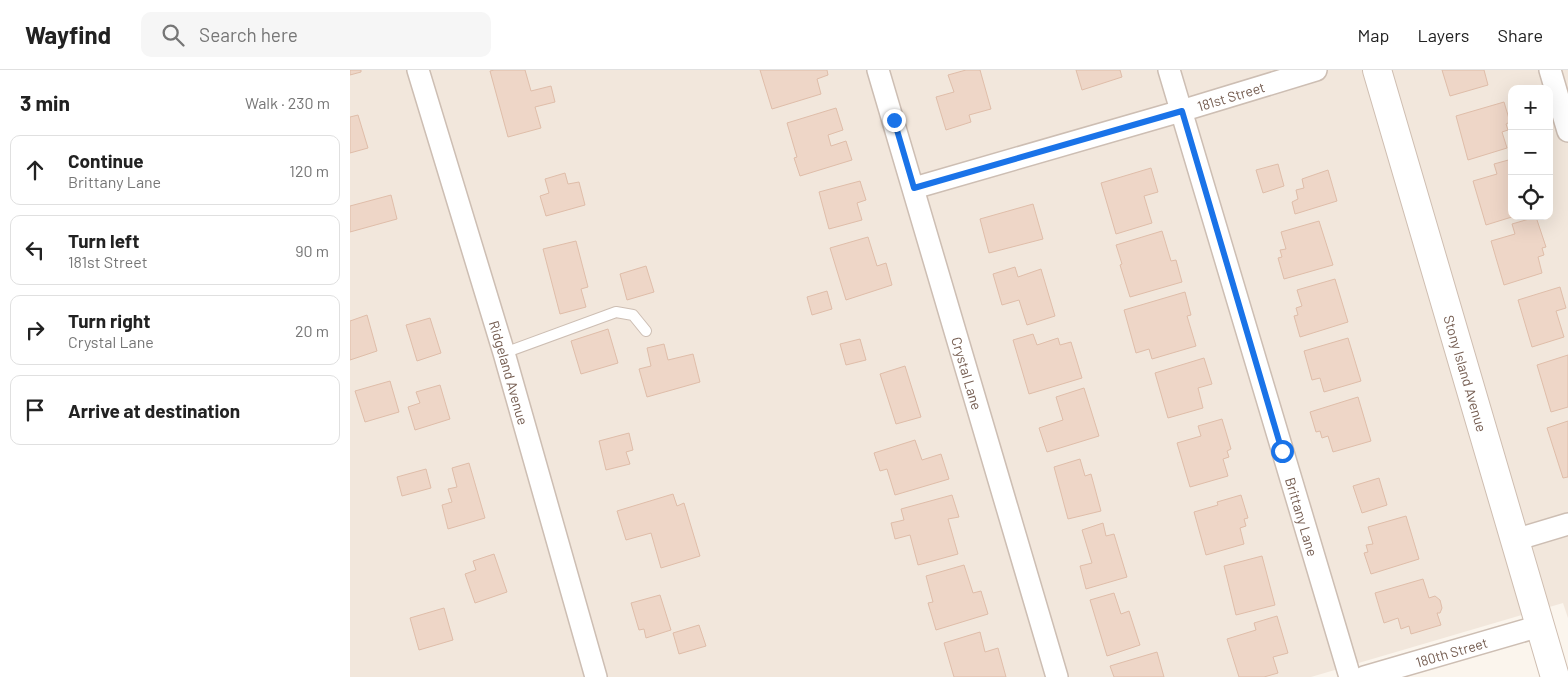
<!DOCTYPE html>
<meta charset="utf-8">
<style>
body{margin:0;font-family:Barlow,sans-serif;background:#f6f6f6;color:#222}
.controls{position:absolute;right:15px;top:15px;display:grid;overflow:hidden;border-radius:10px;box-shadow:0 5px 20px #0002}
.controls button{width:45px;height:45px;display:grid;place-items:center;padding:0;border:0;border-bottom:1px solid #e0e0e0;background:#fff;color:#222;font:25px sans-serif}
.stop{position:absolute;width:15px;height:15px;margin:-11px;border:4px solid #1a73e8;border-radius:50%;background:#fff}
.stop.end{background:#1a73e8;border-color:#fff;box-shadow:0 1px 5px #0008}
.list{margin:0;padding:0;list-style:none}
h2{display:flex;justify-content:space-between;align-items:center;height:65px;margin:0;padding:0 20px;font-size:21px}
h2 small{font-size:16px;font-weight:400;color:#767676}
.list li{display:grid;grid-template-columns:32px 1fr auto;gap:15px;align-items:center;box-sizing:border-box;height:70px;margin:0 10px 10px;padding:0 10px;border:1px solid #e0e0e0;border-radius:10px}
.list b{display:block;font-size:19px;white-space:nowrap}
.list p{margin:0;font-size:16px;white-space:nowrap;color:#767676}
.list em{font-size:16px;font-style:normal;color:#767676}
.icon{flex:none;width:28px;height:28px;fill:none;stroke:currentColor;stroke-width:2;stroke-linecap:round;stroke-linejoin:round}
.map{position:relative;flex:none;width:1218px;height:607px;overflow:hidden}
header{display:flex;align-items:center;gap:30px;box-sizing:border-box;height:70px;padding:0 25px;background:#fff;border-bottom:1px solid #e0e0e0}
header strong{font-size:24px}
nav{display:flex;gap:28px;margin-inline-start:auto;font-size:18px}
.search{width:350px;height:45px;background:#f6f6f6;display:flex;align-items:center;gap:12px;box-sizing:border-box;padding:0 18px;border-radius:10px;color:#767676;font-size:19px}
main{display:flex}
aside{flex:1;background:#fff}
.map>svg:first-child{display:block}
</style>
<header>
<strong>Wayfind</strong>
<div class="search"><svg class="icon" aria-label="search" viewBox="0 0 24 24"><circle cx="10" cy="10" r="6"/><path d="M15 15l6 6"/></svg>Search here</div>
<nav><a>Map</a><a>Layers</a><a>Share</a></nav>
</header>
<main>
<aside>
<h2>3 min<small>Walk · 230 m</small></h2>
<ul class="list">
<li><svg class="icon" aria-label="ahead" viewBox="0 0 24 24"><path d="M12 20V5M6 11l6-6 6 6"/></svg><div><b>Continue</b><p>Brittany Lane</p></div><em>120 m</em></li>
<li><svg class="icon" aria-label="left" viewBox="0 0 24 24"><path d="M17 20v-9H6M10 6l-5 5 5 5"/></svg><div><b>Turn left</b><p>181st Street</p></div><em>90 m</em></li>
<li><svg class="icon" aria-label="right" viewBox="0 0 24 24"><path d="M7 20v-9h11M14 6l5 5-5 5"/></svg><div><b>Turn right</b><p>Crystal Lane</p></div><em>20 m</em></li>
<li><svg class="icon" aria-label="arrive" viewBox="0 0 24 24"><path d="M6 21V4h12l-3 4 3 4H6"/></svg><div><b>Arrive at destination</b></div></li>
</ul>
</aside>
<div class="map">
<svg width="1218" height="607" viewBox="0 0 1218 607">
<rect width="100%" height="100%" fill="#fbf5ed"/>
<path fill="#f2e7dc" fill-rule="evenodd" d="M0,0H1218V548L1213,533L961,607H0ZM1162,19H1199V146H1162Z"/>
<g fill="#eed6c7" stroke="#dfbda9">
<path d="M0,0H11V2L0,5Z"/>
<path d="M144,0H175L181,21L201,16L205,32L185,37L191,58L158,67L140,1Z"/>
<path d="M410,0H477L478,5L467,9L471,24L422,39Z"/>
<path d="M616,0H630L641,39L619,45L621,52L596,60L586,27L604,22L598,5Z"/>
<path d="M726,0H770L772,7L732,20Z"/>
<path d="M1092,0H1134L1138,15L1100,26Z"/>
<path d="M1154,32L1160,52L1156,54L1158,60L1152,62L1157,78L1118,90L1106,46Z"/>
<path d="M486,38L493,60L478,65L481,76L496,71L502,90L450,106L444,88L447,87L437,53Z"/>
<path d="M8,45L18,78L0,83V47Z"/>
<path d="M1162,89V146H1165L1136,155L1123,111L1147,104L1144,94Z"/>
<path d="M928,94L934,116L913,123L906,100Z"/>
<path d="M801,98L808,122L794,126L802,153L766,164L751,113Z"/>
<path d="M978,100L987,131L945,144L942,132L948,129L946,120L954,118L952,109Z"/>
<path d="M215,103L218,114L229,112L235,135L196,146L190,126L199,123L195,109Z"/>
<path d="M510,111L516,130L507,133L512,150L479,159L469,122Z"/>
<path d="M41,125L47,149L0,162V136Z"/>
<path d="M683,134L693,169L639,183L630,149Z"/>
<path d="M1186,147L1196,177L1192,178L1194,185L1188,187L1192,203L1154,215L1141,171L1165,164L1162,154Z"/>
<path d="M969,151L983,195L934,209L928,188L932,187L930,180L936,179L931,162Z"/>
<path d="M812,161L821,191L826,190L832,212L780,227L770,195L772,194L766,175Z"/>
<path d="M518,167L527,196L536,193L542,215L496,230L480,178Z"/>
<path d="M226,171L238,217L231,219L236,237L210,244L193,179Z"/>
<path d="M296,196L304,222L277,230L270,204Z"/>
<path d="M665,197L668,207L691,199L705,246L677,255L669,230L652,235L643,204Z"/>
<path d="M985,209L998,252L950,267L944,246L948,245L946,238L952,236L947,220Z"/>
<path d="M1210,217L1216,238L1206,241L1214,267L1182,277L1168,230Z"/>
<path d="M477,221L482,239L462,245L457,227Z"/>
<path d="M835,222L841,245L837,246L846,276L802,289L799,279L786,283L774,240Z"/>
<path d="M17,245L27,281L0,290V251Z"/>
<path d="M80,248L91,283L67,291L56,255Z"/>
<path d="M258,259L268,293L231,304L221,271Z"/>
<path d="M683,264L687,275L708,268L710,275L721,272L732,308L679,324L663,270Z"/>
<path d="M998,268L1011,311L974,322L970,308L962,310L954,281Z"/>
<path d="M510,269L516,290L496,295L490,274Z"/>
<path d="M314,274L318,290L343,284L350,312L297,327L289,299L301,296L297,278Z"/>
<path d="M1218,285V337L1201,342L1187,295Z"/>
<path d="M854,288L862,314L848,318L853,338L818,348L805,303Z"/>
<path d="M555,296L571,347L546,354L530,304Z"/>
<path d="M40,311L49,342L15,352L5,321Z"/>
<path d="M90,315L100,349L65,360L58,337L70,333L66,322Z"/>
<path d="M734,318L749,366L697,382L689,358L713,350L706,327Z"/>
<path d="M1008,327L1021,371L983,382L978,366L972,368L970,361L966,362L960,342Z"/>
<path d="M872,349L881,379L877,381L879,387L873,389L878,406L840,417L827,373L851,366L848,356Z"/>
<path d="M1218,351V407L1213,408L1197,358Z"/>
<path d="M279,363L283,380L276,382L280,394L256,400L249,371Z"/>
<path d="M565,370L572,390L591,384L599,409L545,425L537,399L530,401L524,383Z"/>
<path d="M730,389L735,406L741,404L751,441L718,449L704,397Z"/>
<path d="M119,393L135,448L98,459L92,435L102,432L98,419L107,417L102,398Z"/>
<path d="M76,399L81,418L52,426L47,407Z"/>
<path d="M1029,408L1037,435L1012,443L1003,416Z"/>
<path d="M323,424L327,436L334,433L350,486L311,498L301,463L276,470L267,441Z"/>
<path d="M602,425L609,447L598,449L608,484L568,495L560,465L545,469L541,453L554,450L551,439Z"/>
<path d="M891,425L898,448L894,449L896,456L890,458L894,474L856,485L844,442L868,435L867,432Z"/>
<path d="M1056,446L1069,489L1021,504L1014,483L1018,482L1016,475L1023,474L1018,457Z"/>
<path d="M753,453L756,466L764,464L777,507L736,519L730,496L742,493L732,460Z"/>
<path d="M144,484L157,522L125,533L115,504L126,500L123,491Z"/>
<path d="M912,486L925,535L886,545L874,496Z"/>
<path d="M614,495L623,523L631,521L638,544L586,560L578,533L583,532L576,506Z"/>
<path d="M1073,509L1079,528L1085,526L1090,530L1092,538L1090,543H1087L1091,555L1061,564L1059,556L1051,559L1048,548L1034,553L1025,523Z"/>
<path d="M764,523L771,544L779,541L790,575L757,586L740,530Z"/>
<path d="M310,525L321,560L296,568L294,559L289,560L281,533Z"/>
<path d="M94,538L103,570L69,580L60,548Z"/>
<path d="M927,546L938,583L923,587L928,603L914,607H889L877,569L906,560L904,553Z"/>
<path d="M349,555L356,576L329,584L323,563Z"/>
<path d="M630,562L635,582L648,578L656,607H604L594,573Z"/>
<path d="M807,582L814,607H764L760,596Z"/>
</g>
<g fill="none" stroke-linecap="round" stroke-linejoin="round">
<g stroke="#cdbeb3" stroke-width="12">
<path id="lane" d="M154,283L266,242L283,245L296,261"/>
</g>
<g stroke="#cdbeb3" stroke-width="24">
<g id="street">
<path id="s1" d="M68,0L154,283L246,607"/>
<path id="s2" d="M528,0L707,607"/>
<path id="s3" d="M819,0L1000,607"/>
<path d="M1200,0L1218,61"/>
<path id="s4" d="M564,118L831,41L966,0"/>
<path d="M1165,470L1218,454"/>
<path id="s5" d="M1014,607L1190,556"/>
</g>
</g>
<g stroke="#cfbeb1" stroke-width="30">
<g id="secondary">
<path id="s6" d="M1027,0L1205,607"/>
</g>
</g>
<use href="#lane" stroke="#fff" stroke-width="10"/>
<use href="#street" stroke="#fff" stroke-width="21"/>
<use href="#secondary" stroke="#fff" stroke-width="28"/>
</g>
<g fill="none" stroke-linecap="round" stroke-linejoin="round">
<path stroke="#1a73e8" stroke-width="6" d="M544,50L564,118L832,41L932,381"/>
</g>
<g text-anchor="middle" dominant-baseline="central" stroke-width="4" stroke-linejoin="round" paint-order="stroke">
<g font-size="14" fill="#755d51" stroke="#fef9f3">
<text stroke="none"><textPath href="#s4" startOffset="330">181st Street</textPath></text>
<text stroke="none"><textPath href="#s1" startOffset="316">Ridgeland Avenue</textPath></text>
<text stroke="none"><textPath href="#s2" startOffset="316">Crystal Lane</textPath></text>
<text stroke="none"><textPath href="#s6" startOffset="316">Stony Island Avenue</textPath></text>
<text stroke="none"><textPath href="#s3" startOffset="466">Brittany Lane</textPath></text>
<text stroke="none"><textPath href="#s5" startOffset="91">180th Street</textPath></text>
</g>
</g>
</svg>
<div class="controls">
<button>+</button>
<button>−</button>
<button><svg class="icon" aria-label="locate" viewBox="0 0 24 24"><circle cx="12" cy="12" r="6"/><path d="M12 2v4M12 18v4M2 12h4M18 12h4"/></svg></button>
</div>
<div class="stop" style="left:932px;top:381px"></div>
<div class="stop end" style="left:544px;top:50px"></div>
</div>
</main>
